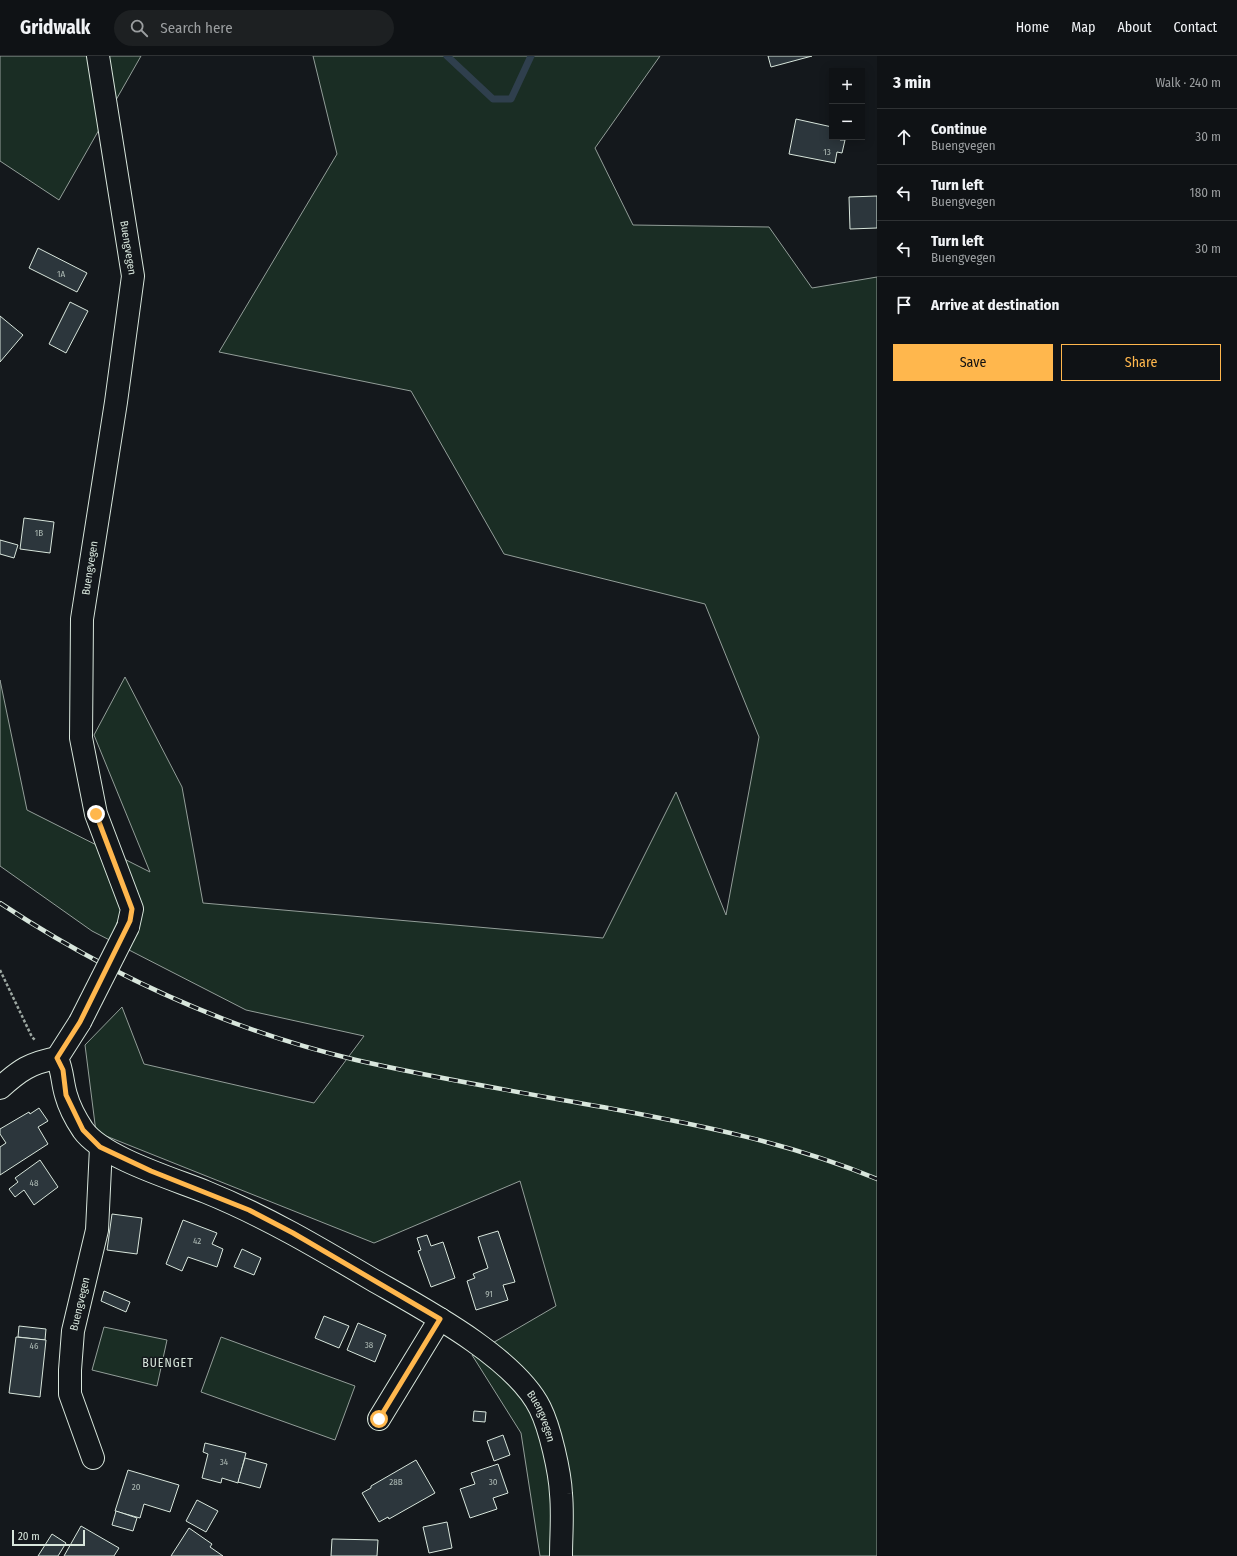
<!DOCTYPE html>
<meta charset="utf-8">
<style>
body{margin:0;font-family:"Fira Sans Condensed",sans-serif;background:#1d2022;color:#f1f3f6}
.controls{position:absolute;right:12px;top:12px;display:grid;overflow:hidden;border-radius:0px;box-shadow:0 2px 10px #0003}
.controls button{width:36px;height:36px;display:grid;place-items:center;padding:0;border:0;border-bottom:1px solid #2f3234;background:#0f1215;color:#f1f3f6;font:20px sans-serif}
.scale{position:absolute;left:12px;bottom:10px;width:73px;box-sizing:border-box;padding-left:4px;border:2px solid #d8e6dc;border-top:0;font-size:11px;line-height:14px;white-space:nowrap;color:#d8e6dc;-webkit-text-stroke:3px #14181c;paint-order:stroke}
.stop{position:absolute;width:12px;height:12px;margin:-9px;border:3px solid #ffb74d;border-radius:50%;background:#fff}
.stop.end{background:#ffb74d;border-color:#fff;box-shadow:0 1px 4px #0008}
.list{margin:0;padding:0;list-style:none}
h2{display:flex;justify-content:space-between;align-items:center;height:52px;margin:0;padding:0 16px;font-size:17px}
h2 small{font-size:13px;font-weight:400;color:#9b9ea0}
.list li{display:grid;grid-template-columns:26px 1fr auto;gap:12px;align-items:center;box-sizing:border-box;height:56px;padding:0 16px;border-top:1px solid #2f3234}
.list b{display:block;font-size:15px;white-space:nowrap}
.list p{margin:0;font-size:13px;white-space:nowrap;color:#9b9ea0}
.list em{font-size:13px;font-style:normal;color:#9b9ea0}
.actions{display:flex;gap:8px;padding:12px 16px}
.actions a{flex:1;padding:9px 0;border:1px solid #ffb74d;border-radius:0px;text-align:center;font-size:14px;color:#ffb74d}
.actions .main{background:#ffb74d;color:#111}
.icon{flex:none;width:22px;height:22px;fill:none;stroke:currentColor;stroke-width:2;stroke-linecap:round;stroke-linejoin:round}
.map{position:relative;flex:none;width:877px;height:1500px;overflow:hidden}
header{display:flex;align-items:center;gap:24px;box-sizing:border-box;height:56px;padding:0 20px;background:#0f1215;border-bottom:1px solid #2f3234}
header strong{font-size:19px}
nav{display:flex;gap:22px;margin-inline-start:auto;font-size:14px}
.search{width:280px;height:36px;background:#1d2022;display:flex;align-items:center;gap:10px;box-sizing:border-box;padding:0 14px;border-radius:22px;color:#9b9ea0;font-size:15px}
main{display:flex}
aside{flex:1;background:#0f1215}
.map>svg:first-child{display:block}
</style>
<header>
<strong>Gridwalk</strong>
<div class="search"><svg class="icon" aria-label="search" viewBox="0 0 24 24"><circle cx="10" cy="10" r="6"/><path d="M15 15l6 6"/></svg>Search here</div>
<nav><a>Home</a><a>Map</a><a>About</a><a>Contact</a></nav>
</header>
<main>
<div class="map">
<svg width="877" height="1500" viewBox="0 0 877 1500">
<rect width="100%" height="100%" fill="#14181c"/>
<g fill="#1a2d24" stroke="#939e99">
<path d="M0,0H141L59,144L0,105Z"/>
<path d="M313,0H660L595,92L633,169L769,171L812,232L877,221V1500H540L521,1377L472,1299L556,1250L520,1125L374,1187L96,1076L85,989L122,951L144,1008L314,1047L364,980L246,954L92,875L0,810V624L27,754L150,816L94,679L125,621L182,731L203,847L603,882L676,736L726,859L759,681L705,548L504,498L411,335L219,296L337,98Z"/>
<path d="M104,1271L167,1284L157,1330L92,1314Z"/>
<path d="M221,1281L355,1330L335,1384L201,1336Z"/>
</g>
<g fill="none" stroke-linecap="round" stroke-linejoin="round">
<path stroke="#2f3f4d" stroke-width="7" d="M447,0L493,43H511L531,0"/>
</g>
<g fill="#2c363c" stroke="#d8e6dc">
<path d="M768,0H812L771,11Z"/>
<path d="M796,63L832,71V81H841L840,84H845L842,97L837,96L835,107L789,98Z"/>
<path d="M877,140V172L850,173L849,141Z"/>
<path d="M38,192L87,217L77,236L29,212Z"/>
<path d="M70,246L88,255L66,297L49,288Z"/>
<path d="M0,260L23,279L0,306Z"/>
<path d="M24,462L54,466L50,497L20,493Z"/>
<path d="M0,484L18,489L14,502L0,498Z"/>
<path d="M39,1052L48,1065L38,1071L48,1088L0,1119V1091L6,1087L0,1078V1073L29,1056L30,1058Z"/>
<path d="M40,1104L58,1131L34,1149L24,1134L15,1141L9,1133L18,1126L15,1122Z"/>
<path d="M112,1158L142,1162L137,1198L107,1194Z"/>
<path d="M183,1164L217,1177L212,1188L223,1193L217,1211L188,1201L182,1215L166,1208Z"/>
<path d="M498,1175L515,1226L503,1229L508,1244L476,1254L467,1225L475,1222L473,1218L488,1212L478,1181Z"/>
<path d="M427,1179L431,1190L443,1186L455,1222L431,1231L418,1195L421,1194L417,1182Z"/>
<path d="M242,1193L261,1202L254,1219L234,1211Z"/>
<path d="M104,1235L130,1246L126,1256L101,1245Z"/>
<path d="M324,1260L349,1270L339,1292L315,1282Z"/>
<path d="M358,1267L386,1279L375,1306L347,1294Z"/>
<path d="M19,1270L46,1273L45,1284L18,1281Z"/>
<path d="M16,1281L46,1284L40,1341L9,1337Z"/>
<path d="M474,1355L486,1356L485,1366L473,1365Z"/>
<path d="M503,1379L510,1399L494,1405L487,1385Z"/>
<path d="M205,1387L246,1397L238,1427L222,1422L221,1427L202,1422L208,1398L203,1396Z"/>
<path d="M245,1402L267,1408L260,1432L238,1426Z"/>
<path d="M416,1404L435,1437L389,1463L388,1461L379,1466L362,1437L371,1432V1430Z"/>
<path d="M498,1408L508,1437L493,1442L497,1453L470,1462L460,1433L475,1428L471,1417Z"/>
<path d="M128,1414L179,1429L170,1456L144,1448L140,1462L115,1455Z"/>
<path d="M197,1444L218,1455L206,1476L186,1465Z"/>
<path d="M116,1455L137,1462L133,1475L112,1469Z"/>
<path d="M447,1466L452,1492L429,1497L423,1471Z"/>
<path d="M81,1470L119,1492L114,1500H64Z"/>
<path d="M189,1472L212,1488L210,1491L223,1500H171Z"/>
<path d="M52,1478L66,1487L58,1500H38Z"/>
<path d="M332,1483L378,1484L377,1500H331Z"/>
</g>
<g fill="none" stroke-linecap="round" stroke-linejoin="round">
<g stroke="#d8e6dc" stroke-width="24">
<g id="street">
<path id="s1" d="M98,0L133,220L116,346L82,563L81,682L96,758L132,853L128,871"/>
<path id="s2" d="M80,966L57,1002C63,1016 62,1026 66,1039C69,1050 77,1065 83,1074C103,1102 174,1123 206,1136C265,1160 319,1192 373,1224C422,1252 515,1301 540,1352C550,1372 560,1416 561,1438C563,1458 561,1480 561,1500"/>
<path d="M0,1032C20,1014 30,1007 57,1002"/>
<path d="M379,1363L440,1263"/>
<path id="s3" d="M93,1402L70,1338V1314L73,1275L97,1174L101,1091"/>
</g>
</g>
<path stroke="#9da8a2" stroke-width="2.5" stroke-dasharray="3 2" stroke-linecap="butt" d="M0,914L32,981L35,984"/>
<use href="#street" stroke="#14181c" stroke-width="22"/>
<g stroke="#d8e6dc" stroke-width="4.5">
<path id="rail" d="M0,847C109,919 229,974 356,1004C439,1023 524,1037 608,1052C699,1069 791,1087 877,1123"/>
</g>
<use href="#rail" stroke="#14181c" stroke-width="3" stroke-dasharray="9" stroke-linecap="butt"/>
<g stroke="#d8e6dc" stroke-width="24" stroke-linecap="butt">
<path id="street-bridge" d="M80,966L128,871"/>
</g>
<use href="#street-bridge" stroke="#14181c" stroke-width="22"/>
</g>
<g fill="none" stroke-linecap="round" stroke-linejoin="round">
<path stroke="#ffb74d" stroke-width="5" d="M96,758L132,853L130,865L80,966L57,1002L63,1014L66,1039L83,1074L100,1091L151,1115L249,1154L293,1177L440,1263L379,1363"/>
</g>
<g text-anchor="middle" dominant-baseline="central" stroke-width="3" stroke-linejoin="round" paint-order="stroke">
<g font-size="9" fill="#adbab4">
<text x="827" y="96">13</text>
<text x="61" y="218">1A</text>
<text x="39" y="477">1B</text>
<text x="34" y="1127">48</text>
<text x="197" y="1185">42</text>
<text x="489" y="1238">91</text>
<text x="369" y="1289">38</text>
<text x="34" y="1290">46</text>
<text x="224" y="1406">34</text>
<text x="396" y="1426">28B</text>
<text x="493" y="1426">30</text>
<text x="136" y="1431">20</text>
</g>
<g font-size="11" fill="#d8e6dc" stroke="#14181c">
<text stroke="none"><textPath href="#s1" startOffset="194">Buengvegen</textPath></text>
<text transform="translate(90 512) rotate(-81)">Buengvegen</text>
<text stroke="none"><textPath href="#s3" startOffset="159">Buengvegen</textPath></text>
<text stroke="none"><textPath href="#s2" startOffset="669">Buengvegen</textPath></text>
</g>
<g font-size="12" letter-spacing="1" fill="#d8e6dc" stroke="#14181c">
<text x="168" y="1307">BUENGET</text>
</g>
</g>
</svg>
<div class="controls">
<button>+</button>
<button>−</button>
</div>
<div class="scale">20 m</div>
<div class="stop" style="left:379px;top:1363px"></div>
<div class="stop end" style="left:96px;top:758px"></div>
</div>
<aside>
<h2>3 min<small>Walk · 240 m</small></h2>
<ul class="list">
<li><svg class="icon" aria-label="ahead" viewBox="0 0 24 24"><path d="M12 20V5M6 11l6-6 6 6"/></svg><div><b>Continue</b><p>Buengvegen</p></div><em>30 m</em></li>
<li><svg class="icon" aria-label="left" viewBox="0 0 24 24"><path d="M17 20v-9H6M10 6l-5 5 5 5"/></svg><div><b>Turn left</b><p>Buengvegen</p></div><em>180 m</em></li>
<li><svg class="icon" aria-label="left" viewBox="0 0 24 24"><path d="M17 20v-9H6M10 6l-5 5 5 5"/></svg><div><b>Turn left</b><p>Buengvegen</p></div><em>30 m</em></li>
<li><svg class="icon" aria-label="arrive" viewBox="0 0 24 24"><path d="M6 21V4h12l-3 4 3 4H6"/></svg><div><b>Arrive at destination</b></div></li>
</ul>
<div class="actions"><a class="main">Save</a><a>Share</a></div>
</aside>
</main>
